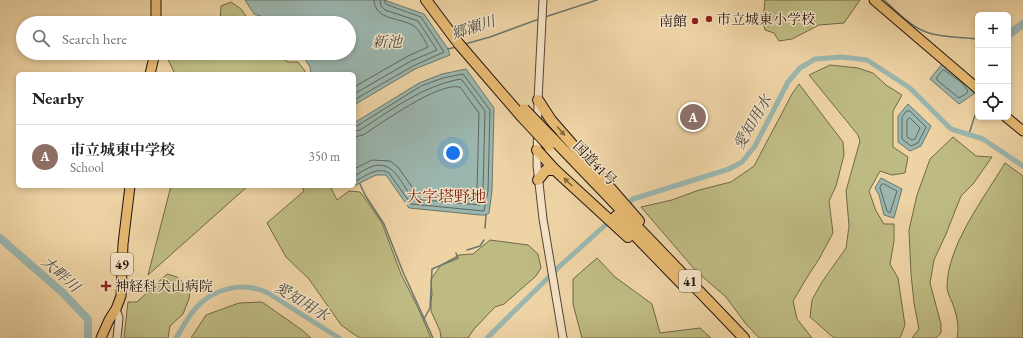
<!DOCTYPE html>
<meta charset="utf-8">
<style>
body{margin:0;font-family:"EB Garamond","Noto Serif JP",serif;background:#f6f6f6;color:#202124}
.controls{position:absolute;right:12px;top:12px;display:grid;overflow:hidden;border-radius:6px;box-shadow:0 2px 6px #0003}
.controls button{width:36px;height:36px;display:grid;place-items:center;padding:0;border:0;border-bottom:1px solid #e0e0e0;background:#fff;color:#202124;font:20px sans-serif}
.you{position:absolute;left:453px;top:153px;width:14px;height:14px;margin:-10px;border:3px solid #fff;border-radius:50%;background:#1a73e8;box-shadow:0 0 0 6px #1a73e833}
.badge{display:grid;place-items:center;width:26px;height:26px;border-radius:50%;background:#7c3aed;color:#fff;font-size:13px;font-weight:700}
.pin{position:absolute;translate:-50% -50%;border:2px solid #fff;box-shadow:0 1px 4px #0006}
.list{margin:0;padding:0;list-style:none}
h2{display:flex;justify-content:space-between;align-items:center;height:52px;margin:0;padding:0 16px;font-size:17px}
h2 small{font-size:13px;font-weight:400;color:#757577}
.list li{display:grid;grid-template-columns:26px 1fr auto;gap:12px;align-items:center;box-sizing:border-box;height:64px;padding:0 16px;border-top:1px solid #e0e0e0}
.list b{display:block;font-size:15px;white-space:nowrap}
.list p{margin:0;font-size:13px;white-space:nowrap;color:#757577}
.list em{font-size:13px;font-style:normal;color:#757577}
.icon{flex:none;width:22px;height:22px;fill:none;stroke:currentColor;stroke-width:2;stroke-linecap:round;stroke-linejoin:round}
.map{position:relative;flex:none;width:1023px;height:338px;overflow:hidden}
.search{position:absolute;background:#fff;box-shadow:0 2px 6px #0003;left:16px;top:16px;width:340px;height:44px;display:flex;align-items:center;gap:10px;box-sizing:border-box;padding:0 14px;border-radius:22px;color:#757577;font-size:15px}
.panel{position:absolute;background:#fff;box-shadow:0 2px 6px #0003;left:16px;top:72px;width:340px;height:116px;border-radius:6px}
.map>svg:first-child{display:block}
</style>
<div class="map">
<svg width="1023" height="338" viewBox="0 0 1023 338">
<rect width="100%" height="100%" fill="#eed3a4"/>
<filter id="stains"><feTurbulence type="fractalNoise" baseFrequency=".005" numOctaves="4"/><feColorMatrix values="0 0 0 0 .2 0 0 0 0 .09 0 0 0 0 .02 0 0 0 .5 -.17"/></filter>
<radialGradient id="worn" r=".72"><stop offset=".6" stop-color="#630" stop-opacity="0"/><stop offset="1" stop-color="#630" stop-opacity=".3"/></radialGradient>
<g fill="#bebb82" stroke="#706848">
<path d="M765,0H860L844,23L819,25L792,39L779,41L774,33L765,30L763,21Z"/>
<path d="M231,2L241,9L248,19L253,23H220L221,6Z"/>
<path d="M165,53H274L288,62H298L305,71V74H175Z"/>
<path d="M830,65L858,68L873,73L886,85L902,95L893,111V147L908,157L905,173L892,175L880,171L869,191L876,211L884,224H894V241L890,264L898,278L905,325L900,338H834L810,317L812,300L822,282L846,248L849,226L846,191L860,141L858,135L809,75Z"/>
<path d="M799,84L843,142L844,155L836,186L829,201L833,233L819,259L806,279L793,301L797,319L812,338H759L746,324L726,297L696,271L641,207L672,200L699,190L731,182L754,166L792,94Z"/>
<path d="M953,137L976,156L992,157L973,184L961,196L946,234L934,260L930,283L941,324V333L936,338H912L919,329L914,303L911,274L909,230L917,195L930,159Z"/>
<path d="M1005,163L1023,176V338H957C960,326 956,313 952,302C950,298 947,292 947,287C947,246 984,198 1005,163Z"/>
<path d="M171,186H248L148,275Z"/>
<path d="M302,186H330L337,200L349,191L360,192L369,204L382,223L401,274L419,310L431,338H360L352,333L341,325L309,279L286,257L267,223L304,191Z"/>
<path d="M490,240L528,245L538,254L541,268L536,276L504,304L495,307L474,329L468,338H441L440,331L431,311V301L432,294L431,279L441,265L459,255L473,254Z"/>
<path d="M597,258L615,277L652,304L660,333L700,328L711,338H582L573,304V279Z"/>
<path d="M167,274L177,277L190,288L189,299L183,314L170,326L168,338H124L128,302H137Z"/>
<path d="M262,302L302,330L311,338H191L206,315L239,303Z"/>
</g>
<g fill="#9bb6ae" stroke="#6a766e">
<path d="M245,0H384L424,14L448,49L450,55L415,69L354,105V74H311L310,67L303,56H293L288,53H349V23H268L263,17L254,14Z"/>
<path d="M942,64L963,79L975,93L959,104L930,79Z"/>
<path d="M466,69L494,108L492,191L489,213L486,215H480L409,208L386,175H376L354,186V123L419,83L442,74Z"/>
<path d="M908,104L931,126L921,146L910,151L898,142V116Z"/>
<path d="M881,178L902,189L894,218L884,215L879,195L875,188Z"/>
</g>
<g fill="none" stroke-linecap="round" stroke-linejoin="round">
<g stroke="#5e665e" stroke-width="1">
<path d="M944,70L961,82L968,91L967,93L959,98L937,80V77L942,71Z"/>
<path d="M354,87L408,56L428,47C426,42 418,28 414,26C400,17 375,21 374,0"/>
<path d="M354,94L411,61L437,50L418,21L385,10L381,6L380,0"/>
<path d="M354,100L413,66L444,52L421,17L388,5L385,3V0"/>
<path d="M907,111H910L926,127L918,143L911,146L902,139V117Z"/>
<path d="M910,118L920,128L915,139L912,140L907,137V120Z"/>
<path d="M354,126H357L421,86L443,78L463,74L490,110L488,191L484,211L411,204L389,173C378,166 365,176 354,182"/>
<path d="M354,131L360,130C393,109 421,87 460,79L462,80L485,111L483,190L480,205L413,199C402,186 395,160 373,166C367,168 360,173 354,176"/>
<path d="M354,137L363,135C382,123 438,82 460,87L479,113L477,190L475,199L417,194L398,167L390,161L372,160L354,169"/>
<path d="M882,184H884L897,191L890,213L887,211L880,188Z"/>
</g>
<g stroke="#6a766e" stroke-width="1.5">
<path d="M884,0C895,10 911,27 926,32C942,38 961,37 978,39"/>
<path d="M545,17L597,0"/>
<path d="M465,44L490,37L539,19"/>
<path d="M448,49L456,47"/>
<path d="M969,134L978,106"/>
<path d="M360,184L365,195L384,224L403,272L433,338"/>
<path d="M485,228L486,215"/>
<path d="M467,250L480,246L484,240"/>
<path d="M424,319L430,308L432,269L458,258L456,253"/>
</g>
<g stroke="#9bb6ae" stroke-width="5">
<path d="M625,206L633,199L729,169L742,162L755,146L788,82L800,68L815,59L842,57L867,60L910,88L951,129L983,139L1023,166"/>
<path d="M176,338C182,329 187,318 195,309C213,288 243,281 268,293L339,338"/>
<path d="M487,338L561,265L611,220"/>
</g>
<g stroke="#9bb6ae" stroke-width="8">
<path d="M1008,35L1023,24"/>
<path d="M0,238L63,293L81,312L88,319V338"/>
</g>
<g stroke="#544434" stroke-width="9">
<g id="minor">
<path d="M543,0L538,100L537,165L543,219L563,338"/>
<path d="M116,309L119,318L117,338"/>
</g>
</g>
<g stroke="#21150f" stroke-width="11">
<g id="major">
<path d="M156,0V23"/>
<path d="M874,0L978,89"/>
<path d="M150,74L155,53"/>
<path d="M1006,117L1023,131"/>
<path d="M101,338L109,320L116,309L121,296L123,244L130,186"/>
</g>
</g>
<g stroke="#21150f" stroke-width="12">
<g id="highway">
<path d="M426,0L459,44L522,117"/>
<path d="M538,100L551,120L639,221"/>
<path d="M553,139L744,338"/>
<path d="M537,150L555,170L628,237"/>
<path d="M538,180L546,170H555"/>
<path d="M616,216L683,285"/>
</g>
</g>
<use href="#minor" stroke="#f4e2c4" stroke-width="7"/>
<use href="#major" stroke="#e7ba72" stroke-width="9"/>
<use href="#highway" stroke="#e7ba72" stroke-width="10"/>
<g stroke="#21150f" stroke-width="12" stroke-linecap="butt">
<g id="highway-bridge">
<path d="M524,109L553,139"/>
<path d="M522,117L549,146"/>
</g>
</g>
<use href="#highway-bridge" stroke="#e7ba72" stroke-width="10"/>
</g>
<defs><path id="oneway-solid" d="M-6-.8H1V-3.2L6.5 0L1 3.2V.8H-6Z"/></defs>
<g fill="#846840">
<use href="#oneway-solid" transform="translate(561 131) rotate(49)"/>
<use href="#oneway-solid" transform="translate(568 182) rotate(-137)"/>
</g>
<g fill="#8f2418" stroke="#f4e2c4" stroke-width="1.5">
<circle cx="709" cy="19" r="4"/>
<circle cx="695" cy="21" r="4"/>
<path d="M104 280h4v4h4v4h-4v4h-4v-4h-4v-4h4z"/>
</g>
<g text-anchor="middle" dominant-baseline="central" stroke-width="3" stroke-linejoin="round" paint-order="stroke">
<g fill="#f4e2c4" stroke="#605245" stroke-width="1">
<rect x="111" y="253" width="22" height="22" rx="3"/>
<rect x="679" y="270" width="22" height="22" rx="3"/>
</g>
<g font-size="13" font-weight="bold" fill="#21150f">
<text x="122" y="264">49</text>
<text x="690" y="281">41</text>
</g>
<g font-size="14" fill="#21150f" stroke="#f4e2c4" text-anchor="start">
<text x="717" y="19">市立城東小学校</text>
<text x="687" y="21" text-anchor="end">南館</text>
<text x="115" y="286">神経科犬山病院</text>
</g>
<g font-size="14" fill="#21150f" stroke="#f4e2c4">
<text transform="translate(595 163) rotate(46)">国道41号</text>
</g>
<g font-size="15" font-style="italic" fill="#4c4d47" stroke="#f4e2c4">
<text transform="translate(473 27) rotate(-18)">郷瀬川</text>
<text x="387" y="41">新池</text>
<text transform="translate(752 122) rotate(-60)">愛知用水</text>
<text transform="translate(61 274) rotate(42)">大畔川</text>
<text transform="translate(302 301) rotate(31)">愛知用水</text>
</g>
<g font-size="16" fill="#7a1f14" stroke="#f4e2c4">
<text x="446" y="196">大字塔野地</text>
</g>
</g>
<rect width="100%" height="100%" filter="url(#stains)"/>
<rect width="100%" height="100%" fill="url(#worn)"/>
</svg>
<div class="controls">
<button>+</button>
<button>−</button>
<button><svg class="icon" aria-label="locate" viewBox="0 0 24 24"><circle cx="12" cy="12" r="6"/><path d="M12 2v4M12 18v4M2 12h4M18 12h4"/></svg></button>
</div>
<div class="you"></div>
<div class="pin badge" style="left:693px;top:117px;background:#8d6e63">A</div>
<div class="search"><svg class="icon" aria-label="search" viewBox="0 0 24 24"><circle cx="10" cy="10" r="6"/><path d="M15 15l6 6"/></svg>Search here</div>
<section class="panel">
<h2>Nearby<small></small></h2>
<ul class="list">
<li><span class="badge" style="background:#8d6e63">A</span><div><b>市立城東中学校</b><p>School</p></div><em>350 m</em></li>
</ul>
</section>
</div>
